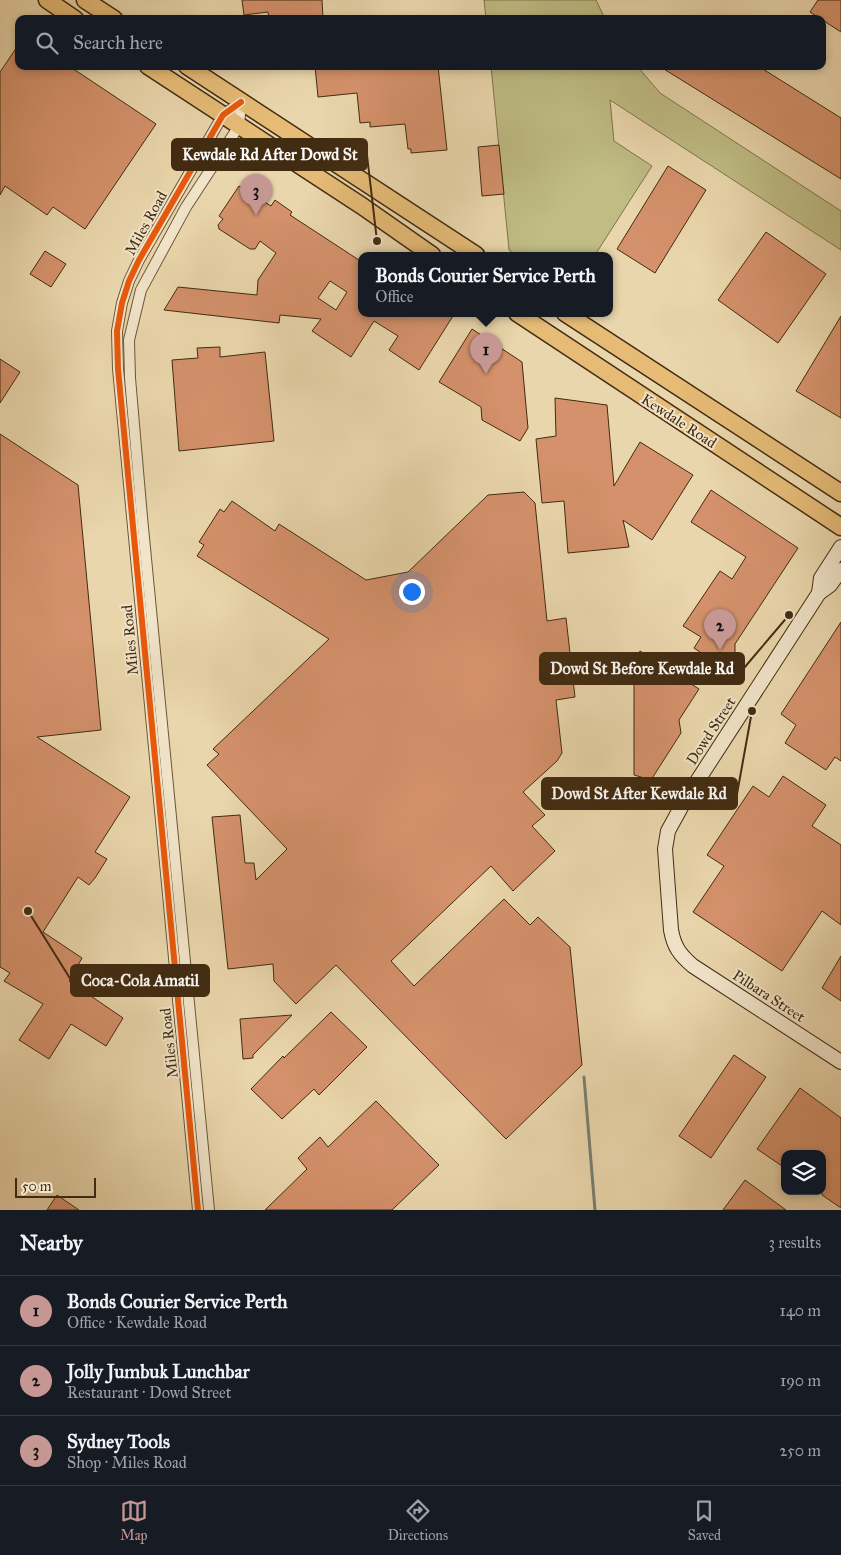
<!DOCTYPE html>
<meta charset="utf-8">
<style>
body{margin:0;font-family:"IM FELL Great Primer",serif;background:#20242c;color:#f1f3f6}
.controls{position:absolute;right:15px;bottom:15px;display:grid;overflow:hidden;border-radius:10px;box-shadow:0 2px 8px #0003}
.controls button{width:45px;height:45px;display:grid;place-items:center;padding:0;border:0;border-bottom:1px solid #363941;background:#171b24;color:#f1f3f6;font:25px sans-serif}
.scale{position:absolute;left:15px;bottom:12px;width:81px;box-sizing:border-box;padding-left:5px;border:2px solid #412b11;border-top:0;font-size:14px;line-height:18px;white-space:nowrap;color:#412b11;-webkit-text-stroke:4px #f1e4c9;paint-order:stroke}
.you{position:absolute;left:411px;top:591px;width:18px;height:18px;margin:-12px;border:4px solid #fff;border-radius:50%;background:#1a73e8;box-shadow:0 0 0 8px #1a73e833}
.badge{display:grid;place-items:center;width:32px;height:32px;border-radius:50%;background:#c59692;color:#111;font-size:16px;font-weight:700}
.pin{position:absolute;translate:-50% -41px;filter:drop-shadow(0 1px 2px #0008)}
.pin::after{content:'';position:absolute;top:26px;width:18px;height:15px;background:inherit;clip-path:polygon(0 0,100% 0,50% 100%)}
.popup{position:absolute;left:358px;top:252px;width:255px;height:65px;box-sizing:border-box;display:grid;place-content:center;border-radius:10px;background:#171b24;filter:drop-shadow(0 1px 4px #0005);font-size:16px;white-space:nowrap;color:#9ea1a6}
.popup b{font-size:19px;color:#f1f3f6}
.popup::after{content:'';position:absolute;left:50%;top:100%;margin-left:-10px;border:10px solid transparent;border-top-color:#171b24}
.list{margin:0;padding:0;list-style:none}
h2{display:flex;justify-content:space-between;align-items:center;height:65px;margin:0;padding:0 20px;font-size:21px}
h2 small{font-size:16px;font-weight:400;color:#9ea1a6}
.list li{display:grid;grid-template-columns:32px 1fr auto;gap:15px;align-items:center;box-sizing:border-box;height:70px;padding:0 20px;border-top:1px solid #363941}
.list b{display:block;font-size:19px;white-space:nowrap}
.list p{margin:0;font-size:16px;white-space:nowrap;color:#9ea1a6}
.list em{font-size:16px;font-style:normal;color:#9ea1a6}
.icon{flex:none;width:28px;height:28px;fill:none;stroke:currentColor;stroke-width:2;stroke-linecap:round;stroke-linejoin:round}
.map{position:relative;flex:none;width:841px;height:1210px;overflow:hidden}
.search{position:absolute;background:#171b24;box-shadow:0 2px 8px #0003;left:15px;right:15px;top:15px;height:55px;display:flex;align-items:center;gap:12px;box-sizing:border-box;padding:0 18px;border-radius:10px;color:#9ea1a6;font-size:19px}
.sheet{height:275px;background:#171b24}
nav{display:flex;justify-content:space-around;align-items:center;box-sizing:border-box;height:70px;border-top:1px solid #363941;background:#171b24;font-size:14px;color:#9ea1a6}
nav a{display:grid;justify-items:center;gap:2px}
nav .on{color:#c59692}
.map>svg:first-child{display:block}
</style>
<div class="map">
<svg width="841" height="1210" viewBox="0 0 841 1210">
<rect width="100%" height="100%" fill="#ead6ac"/>
<filter id="stains"><feTurbulence type="fractalNoise" baseFrequency=".004" numOctaves="4"/><feColorMatrix values="0 0 0 0 .2 0 0 0 0 .09 0 0 0 0 .02 0 0 0 .5 -.17"/></filter>
<radialGradient id="worn" r=".72"><stop offset=".6" stop-color="#630" stop-opacity="0"/><stop offset="1" stop-color="#630" stop-opacity=".3"/></radialGradient>
<g fill="#bfbc84" stroke="#80744a">
<path d="M484,0H596L605,19H486Z"/>
<path d="M491,66H637L660,93L841,211V250L610,100L614,141L652,166L595,255H516L509,250Z"/>
</g>
<g fill="none" stroke-linecap="round" stroke-linejoin="round">
<path stroke="#777f72" stroke-width="3" d="M584,1077L595,1210"/>
</g>
<g fill="#d4916b" stroke="#412b11" fill-rule="evenodd">
<path d="M242,0H322L323,19H269L268,12L244,15Z"/>
<path d="M818,0H841V32L810,12Z"/>
<path d="M19,44V66H69L156,124L85,229L53,207L47,215L5,186L0,195V72Z"/>
<path d="M315,66H438L447,150L411,153V149H408L405,124L370,127V122L360,123L357,93L318,97Z"/>
<path d="M659,66H758L841,118V179Z"/>
<path d="M499,145L504,194L482,196L478,147Z"/>
<path d="M668,166L706,190L655,273L617,249Z"/>
<path d="M239,186L271,206L275,200L292,212L290,215L362,262V313H447L453,316L419,370L389,350L398,336L374,321L351,357L312,331L321,319L280,315L279,323L164,310L178,287L257,295L258,280L276,253L260,241L255,249H250L219,229L218,225L223,219L219,216ZM330,281L347,292L336,310L318,298Z"/>
<path d="M766,232L826,274L778,343L718,300Z"/>
<path d="M45,251L66,264L51,287L30,274Z"/>
<path d="M841,316V418L796,391Z"/>
<path d="M472,329L522,362L528,428L520,441L482,420L481,407L439,382Z"/>
<path d="M220,347V357L265,352L274,441L179,451L172,360L198,358L197,348Z"/>
<path d="M0,359L20,372L0,403Z"/>
<path d="M555,398L607,405L614,486L640,442L693,475L652,540L623,520L629,547L568,553L564,501L542,503L536,439L556,436Z"/>
<path d="M0,434L78,485L101,730L37,737L130,797L95,852L107,859L95,878L89,885L78,877L43,932L82,958L69,981L123,1018L106,1046L71,1024L49,1059L19,1040L43,1004L4,981L10,973L0,967Z"/>
<path d="M711,490L798,548L735,644V661L728,671L694,648L701,637L683,626L720,571L732,579L746,557L691,522Z"/>
<path d="M524,492L535,503L547,621L566,618L575,697L556,700L562,753L557,761L523,792L545,815L532,826L555,851L513,891L491,866L391,961L414,986L504,899L530,925L538,917L570,947L582,1065L506,1139L336,965L296,1004L274,981L273,964L228,969L212,817L240,815L245,863H254L256,880L287,849L207,765L219,754L213,749L329,639L197,556L204,545L199,542L220,509L224,512L232,501L275,531L279,524L366,580L408,572L488,495Z"/>
<path d="M841,622V761L835,757L826,770L785,743L796,725L781,714Z"/>
<path d="M640,651L699,689L679,720L681,733L651,780L634,775V681L625,675Z"/>
<path d="M783,776L826,805L812,826L841,845V925L822,911L782,971L693,912L724,866L707,855L753,786L769,797Z"/>
<path d="M841,956V1001L822,988Z"/>
<path d="M331,1012L367,1047L319,1095L314,1089L282,1119L251,1089L283,1056L284,1058Z"/>
<path d="M292,1015L253,1055V1058L243,1059L240,1019Z"/>
<path d="M734,1055L766,1077L711,1158L679,1136Z"/>
<path d="M800,1088L841,1118V1208L822,1195V1154H785V1168L757,1149Z"/>
<path d="M376,1101L439,1165L392,1210H265L307,1169L298,1158L320,1137L328,1147Z"/>
<path d="M745,1180L786,1210H723Z"/>
<path d="M57,1195L79,1210H47Z"/>
</g>
<g fill="none" stroke-linecap="round" stroke-linejoin="round">
<g stroke="#6b5638" stroke-width="12">
<g id="minor">
<path d="M198,1210L118,369L117,331L122,303L129,281L139,260L223,115L241,102"/>
<path d="M209,1210L142,517L130,378L129,340L141,290L186,207L239,126L241,102"/>
</g>
</g>
<g stroke="#412b11" stroke-width="16">
<g id="secondary">
<path d="M841,570L830,585L819,593L685,800L668,831L665,849L671,930C674,947 680,955 693,966L841,1062"/>
<path d="M819,593L821,578L841,547"/>
</g>
</g>
<g stroke="#412b11" stroke-width="19">
<g id="primary">
<path d="M47,0L75,19"/>
<path d="M85,0L114,19"/>
<path d="M148,66L362,206L432,255"/>
<path d="M187,66L476,255"/>
<path d="M517,313L841,527"/>
<path d="M565,313L841,493"/>
</g>
</g>
<use href="#minor" stroke="#f1e4c9" stroke-width="10"/>
<use href="#secondary" stroke="#f1e4c9" stroke-width="14"/>
<use href="#primary" stroke="#e5bb76" stroke-width="16"/>
<g stroke="#f1e4c9" stroke-width="9">
<path id="cycleway" d="M198,1210L118,369L117,331L122,303L129,281L139,260L223,115L241,102"/>
</g>
<use href="#cycleway" stroke="#e8590c" stroke-width="6"/>
</g>
<g text-anchor="middle" dominant-baseline="central" stroke-width="4" stroke-linejoin="round" paint-order="stroke">
<g font-size="15" fill="#412b11" stroke="#f1e4c9">
<text transform="translate(146 223) rotate(-61)">Miles Road</text>
<text transform="translate(679 421) rotate(33)">Kewdale Road</text>
<text transform="translate(130 640) rotate(-95)">Miles Road</text>
<text transform="translate(711 731) rotate(-57)">Dowd Street</text>
<text transform="translate(769 996) rotate(33)">Pilbara Street</text>
<text transform="translate(169 1043) rotate(-96)">Miles Road</text>
</g>
</g>
<path fill="none" stroke="#412b11" stroke-width="2" d="M377 241L367 155M789 615L744 668M752 711L737 794M28 911L71 980"/>
<g fill="#412b11" stroke="#f1e4c9" stroke-width="2">
<circle cx="377" cy="241" r="5"/>
<circle cx="789" cy="615" r="5"/>
<circle cx="752" cy="711" r="5"/>
<circle cx="28" cy="911" r="5"/>
</g>
<g fill="#412b11" stroke="#412b11" stroke-width="2">
<rect x="172" y="139" width="195" height="31" rx="5"/>
<rect x="540" y="653" width="204" height="31" rx="5"/>
<rect x="542" y="778" width="195" height="31" rx="5"/>
<rect x="71" y="965" width="138" height="31" rx="5"/>
</g>
<g font-size="16" text-anchor="middle" font-weight="bold" fill="#fff">
<text x="270" y="160">Kewdale Rd After Dowd St</text>
<text x="642" y="674">Dowd St Before Kewdale Rd</text>
<text x="639" y="799">Dowd St After Kewdale Rd</text>
<text x="140" y="986">Coca-Cola Amatil</text>
</g>
<rect width="100%" height="100%" filter="url(#stains)"/>
<rect width="100%" height="100%" fill="url(#worn)"/>
</svg>
<div class="controls">
<button><svg class="icon" aria-label="layers" viewBox="0 0 24 24"><path d="M12 4l9 5-9 5-9-5zM3 14l9 5 9-5"/></svg></button>
</div>
<div class="scale">50 m</div>
<div class="you"></div>
<div class="pin badge" style="left:486px;top:374px">1</div>
<div class="popup"><b>Bonds Courier Service Perth</b>Office</div>
<div class="pin badge" style="left:720px;top:650px">2</div>
<div class="pin badge" style="left:256px;top:215px">3</div>
<div class="search"><svg class="icon" aria-label="search" viewBox="0 0 24 24"><circle cx="10" cy="10" r="6"/><path d="M15 15l6 6"/></svg>Search here</div>
</div>
<section class="sheet">
<h2>Nearby<small>3 results</small></h2>
<ul class="list">
<li><span class="badge">1</span><div><b>Bonds Courier Service Perth</b><p>Office · Kewdale Road</p></div><em>140 m</em></li>
<li><span class="badge">2</span><div><b>Jolly Jumbuk Lunchbar</b><p>Restaurant · Dowd Street</p></div><em>190 m</em></li>
<li><span class="badge">3</span><div><b>Sydney Tools</b><p>Shop · Miles Road</p></div><em>250 m</em></li>
</ul>
</section>
<nav>
<a class="on"><svg class="icon" aria-label="map" viewBox="0 0 24 24"><path d="M3 6l6-2 6 2 6-2v14l-6 2-6-2-6 2zM9 4v14M15 6v14"/></svg>Map</a>
<a><svg class="icon" aria-label="directions" viewBox="0 0 24 24"><path d="M12 3l9 9-9 9-9-9zM9 14v-3h6M13 9l2 2-2 2"/></svg>Directions</a>
<a><svg class="icon" aria-label="saved" viewBox="0 0 24 24"><path d="M7 4h10v16l-5-4-5 4z"/></svg>Saved</a>
</nav>
